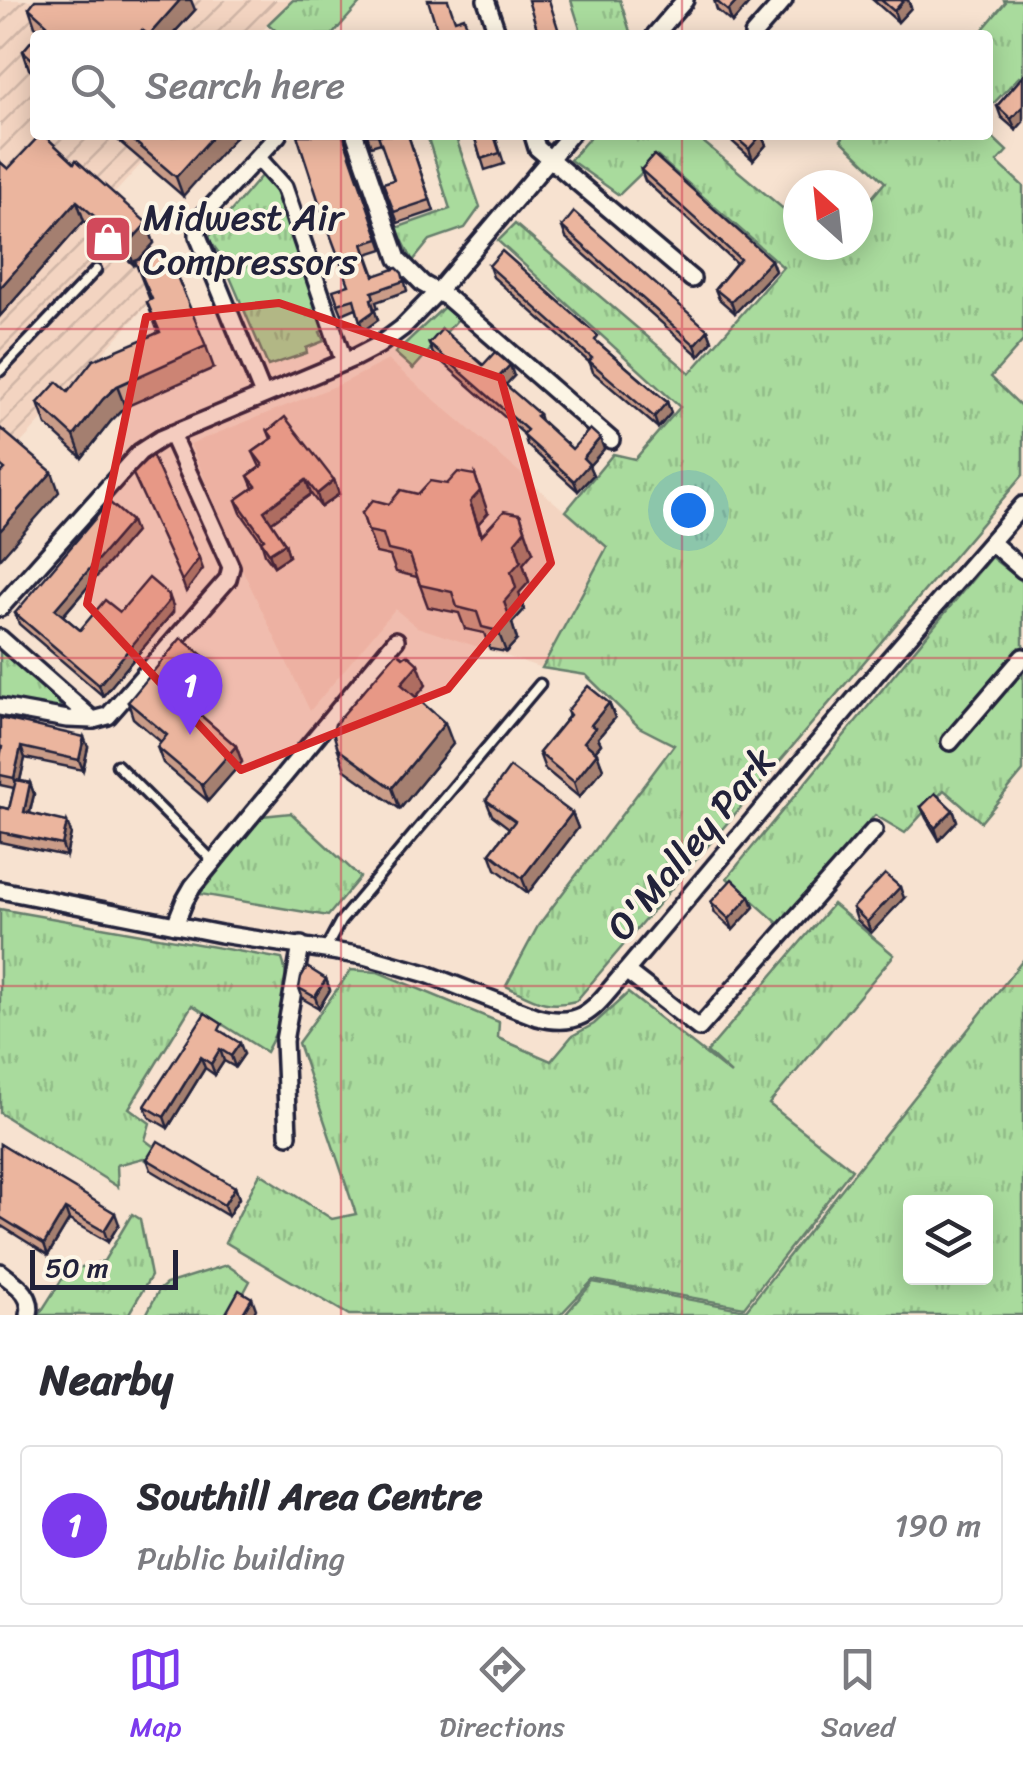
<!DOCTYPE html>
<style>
body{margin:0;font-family:Sriracha,sans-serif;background:#f7f7f7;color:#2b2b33}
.controls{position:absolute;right:30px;bottom:30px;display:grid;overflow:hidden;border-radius:10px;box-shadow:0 5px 25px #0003}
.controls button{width:90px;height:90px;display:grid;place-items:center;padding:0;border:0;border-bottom:2px solid #e1e1e2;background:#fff;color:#2b2b33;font:50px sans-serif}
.compass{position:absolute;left:783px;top:170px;width:90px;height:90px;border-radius:50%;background:#fff;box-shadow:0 5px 25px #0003;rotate:333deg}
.scale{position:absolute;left:30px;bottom:25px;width:148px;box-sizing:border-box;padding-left:10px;border:5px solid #22223b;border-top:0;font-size:28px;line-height:35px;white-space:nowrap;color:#22223b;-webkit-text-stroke:8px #fcf5e5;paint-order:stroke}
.you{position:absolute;left:688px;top:510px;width:35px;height:35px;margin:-25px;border:8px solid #fff;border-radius:50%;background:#1a73e8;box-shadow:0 0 0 15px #1a73e833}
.badge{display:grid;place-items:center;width:65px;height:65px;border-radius:50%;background:#7c3aed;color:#fff;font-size:32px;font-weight:700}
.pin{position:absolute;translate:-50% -82px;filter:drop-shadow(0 2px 5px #0008)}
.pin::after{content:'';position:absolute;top:52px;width:35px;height:30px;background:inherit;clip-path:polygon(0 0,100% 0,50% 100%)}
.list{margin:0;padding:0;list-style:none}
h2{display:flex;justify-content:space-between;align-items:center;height:130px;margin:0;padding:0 40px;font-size:42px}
h2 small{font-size:32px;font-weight:400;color:#7c7c81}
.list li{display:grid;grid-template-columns:65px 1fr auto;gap:30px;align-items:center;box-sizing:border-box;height:160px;margin:0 20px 20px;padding:0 20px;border:2px solid #e1e1e2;border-radius:10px}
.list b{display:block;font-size:38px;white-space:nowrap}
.list p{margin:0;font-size:32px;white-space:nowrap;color:#7c7c81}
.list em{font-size:32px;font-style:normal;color:#7c7c81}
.icon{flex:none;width:55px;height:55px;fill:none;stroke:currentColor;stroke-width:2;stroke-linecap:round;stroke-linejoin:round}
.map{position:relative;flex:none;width:1023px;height:1315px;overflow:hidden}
.search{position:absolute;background:#fff;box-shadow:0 5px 25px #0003;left:30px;right:30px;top:30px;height:110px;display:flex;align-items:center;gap:25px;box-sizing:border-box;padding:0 35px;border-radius:10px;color:#7c7c81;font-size:38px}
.sheet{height:310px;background:#fff}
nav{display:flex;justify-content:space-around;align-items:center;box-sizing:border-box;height:140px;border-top:2px solid #e1e1e2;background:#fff;font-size:28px;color:#7c7c81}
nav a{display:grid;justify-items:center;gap:5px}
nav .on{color:#7c3aed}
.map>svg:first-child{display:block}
</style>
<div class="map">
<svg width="1023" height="1315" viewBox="0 0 1023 1315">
<defs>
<pattern id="industrial-furrows" width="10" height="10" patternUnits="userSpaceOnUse" patternTransform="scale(2.5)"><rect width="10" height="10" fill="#f3d4c1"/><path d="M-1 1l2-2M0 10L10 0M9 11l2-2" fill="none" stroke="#d0b6a7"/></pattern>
<pattern id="grass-tufts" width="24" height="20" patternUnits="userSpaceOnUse" patternTransform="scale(2.5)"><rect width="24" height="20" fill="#a9db9d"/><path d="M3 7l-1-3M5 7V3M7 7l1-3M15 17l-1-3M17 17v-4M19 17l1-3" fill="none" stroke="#91bc88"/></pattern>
</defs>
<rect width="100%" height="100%" fill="#f7e2d0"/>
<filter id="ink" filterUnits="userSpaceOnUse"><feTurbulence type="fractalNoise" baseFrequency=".01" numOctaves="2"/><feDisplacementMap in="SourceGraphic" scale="20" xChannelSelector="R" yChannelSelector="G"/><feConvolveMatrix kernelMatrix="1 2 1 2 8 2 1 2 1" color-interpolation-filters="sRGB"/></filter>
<g filter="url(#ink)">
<path fill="#f3d4c1" d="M388,360L607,547L542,668L417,627L395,609L310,711L244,573L190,444L343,383Z"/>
<path fill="url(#industrial-furrows)" d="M0,0H293L258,35H35V135H167L107,202L177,272L0,466Z"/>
<g fill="url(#grass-tufts)" stroke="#667e6c" stroke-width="2.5" fill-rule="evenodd">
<path d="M293,0H363L332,35H281L268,24Z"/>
<path d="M571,0H620L631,35H582Z"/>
<path d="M1004,0H1023V79L1019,77L988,109V35H978L1005,3Z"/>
<path d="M988,133L1007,151L997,162L1023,186V341L991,377L1023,408V475L576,1001C545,1009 533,999 506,986L538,926L674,745L639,727L586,675L542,668L607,547L566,511L613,454L635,459L680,407L498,241L515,224L690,373L783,267L658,157L619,195L570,160L592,135H695L798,221V245H828L831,247L833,245H858V214L885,182L841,140L845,135H988Z"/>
<path d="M427,135H455L480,207L465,228L430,240L413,261L396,228L450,209Z"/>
<path d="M261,176L268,180L278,197L324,330L320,332L324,341L306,348L307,353L268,366L221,256L208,238Z"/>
<path d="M444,307L458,319L413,369L395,353Z"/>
<path d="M991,557L1023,582V771L981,822L944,790L905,833L875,815L780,925L727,878Z"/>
<path d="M0,647L57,697L60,706L57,710L0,701Z"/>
<path d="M291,813L360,877L328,916L200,894L262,816Z"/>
<path d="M833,904L894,955L769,1104L852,1169L744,1307L593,1280L560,1315H349L225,1242L260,1173L332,1219L356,1214L298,1043L351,970L378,972L499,1022L498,1038L551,1061L572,1036L594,1024L628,993L731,1074L707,1052Z"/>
<path d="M0,909L282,959C293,987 280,1028 266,1052L192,1005L129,1108L150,1123L145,1140L157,1149L149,1162L143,1158L117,1165L118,1187L0,1113Z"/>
<path d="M1023,960V1315H565L593,1282L746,1310ZM910,1202H986V1278H910Z"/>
<path d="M132,1214L140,1219L151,1276L128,1315H39L67,1271L104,1261Z"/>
<path d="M227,1265L250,1281L232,1315H146L159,1290L166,1284Z"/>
</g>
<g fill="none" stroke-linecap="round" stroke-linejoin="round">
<g stroke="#22223b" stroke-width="15">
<g id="service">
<path d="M0,371L96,270"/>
<path d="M117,765L214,862"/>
<path d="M326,948L340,922L540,684"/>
</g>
</g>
<g stroke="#22223b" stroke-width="22">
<g id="minor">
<path d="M486,0L498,35"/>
<path d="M655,35L685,0"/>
<path d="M753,35L784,0"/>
<path d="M355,135L398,259L423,284L448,298L611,440"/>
<path d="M533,135L537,148L692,279"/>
<path d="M258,158L284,187L344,362"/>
<path d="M263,395L198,236V225L204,215L278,135"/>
<path d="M991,542L1023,570"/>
<path d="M0,608L129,464L140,452L160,439L356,357L379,345L402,328L438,291L570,135"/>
<path d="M0,638L93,720L108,716L228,579L231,567L171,434"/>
<path d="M0,707L67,719L93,720"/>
<path d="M950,742L1023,657"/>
<path d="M0,890L221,934L364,956L427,974L537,1017C586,1030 596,1004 626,971L876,674L1023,505"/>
<path d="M175,925L185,900L193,886L396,640"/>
<path d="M626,971L699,1028L874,830"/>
<path d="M288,1135L284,1041L301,945"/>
<path d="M0,1272C15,1284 34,1294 29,1315"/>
</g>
</g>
<use href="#service" stroke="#fcf5e5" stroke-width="8"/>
<use href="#minor" stroke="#fcf5e5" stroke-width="15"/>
</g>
<g fill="#ca9c88" stroke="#22223b" stroke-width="2.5">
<path d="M714,0H752L732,23L717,10Z"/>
<path d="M873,0H908L911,8L898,22Z"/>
<path d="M29,8L195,10L172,35H37L41,31L35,26Z"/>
<path d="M35,37V74L29,69L23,51Z"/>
<path d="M1023,76L1016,130L1001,117L997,106Z"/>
<path d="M112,135H169L183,196Z"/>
<path d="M367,135H408L434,211L398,223L383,183L394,180L384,150L381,143L371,146Z"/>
<path d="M474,135H495L504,164L485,170Z"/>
<path d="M725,135H762L766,145L753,160Z"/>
<path d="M344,139L383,249L367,254L375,276L405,282L407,291L376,302L378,308L374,309L378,320L363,331L356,308L342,314L338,304L349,285Z"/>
<path d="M0,162L8,169L74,163L147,223L154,243L140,259L206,346L214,368L125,407L111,421L82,458L46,425L38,403L68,392L158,332L147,302L150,300L136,264L134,265L84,221L0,316Z"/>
<path d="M641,170L771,260L775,271L735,313L719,299L715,289L736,263L645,181Z"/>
<path d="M562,227L708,330L712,341L699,356L566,238Z"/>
<path d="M489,266L602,346L667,402L671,413L658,428L593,372L590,363L493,277Z"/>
<path d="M429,344L514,376L505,385L539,414L541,421L572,449L600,438L604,449L589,466L593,475L578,491L527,445L524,434L433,354Z"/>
<path d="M268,431L334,480L339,494L321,507L311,494L271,522L285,543L289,556L274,566L265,554L261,541L241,513L236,500L253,488L248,476L260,467L253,452L271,439Z"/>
<path d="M389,504L488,513L478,524L482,535L533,552L523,564L529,582L519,593L524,610L512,623L517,640L506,652L490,649L484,633L465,629L459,613L428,607L417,577L396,572L390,556L376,553L362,513Z"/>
<path d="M135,532L63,616L80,630L120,612L173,606V612L103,696L19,624L15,613Z"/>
<path d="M212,663L217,680L193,709L236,746L242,762L208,801L163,763L157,747L161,742L133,718L128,702Z"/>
<path d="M426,685L416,697L453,744L400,809L345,770L338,749Z"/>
<path d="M609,703L615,718L598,738L601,744L595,751L603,769L579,797L545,769L539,753L569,716L567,711Z"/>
<path d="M0,718L88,747L83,770L25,758L20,781L30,783L34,794L30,813L71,833L66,856L0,842V807L9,809L14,788L0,785Z"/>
<path d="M486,800L572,813L578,828L528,893L496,869L490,853L509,828L492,815Z"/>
<path d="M921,807L953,810L957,821L939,840L926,818Z"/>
<path d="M750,896L754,907L733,930L715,913L711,902Z"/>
<path d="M904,898L871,933L857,920L853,908Z"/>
<path d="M326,979L330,990L319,1008L303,999L299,988Z"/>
<path d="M226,1034L244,1054L235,1067L224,1061L215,1075L205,1068L168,1128L149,1117L145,1106Z"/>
<path d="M0,1144L119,1224L108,1242L69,1220L48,1255L0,1225Z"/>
<path d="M147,1159L235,1187L239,1198L228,1216L151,1170Z"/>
</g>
<g fill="#a47f6f" stroke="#22223b" stroke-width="2.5">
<path d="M180,0H191L195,10L172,35H149Z"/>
<path d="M738,0H752L732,23L728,11Z"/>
<path d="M904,0H908L911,8L898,22L894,11Z"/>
<path d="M1023,106V122L1016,130L1011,119Z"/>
<path d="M214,135H237L183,196L176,177Z"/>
<path d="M761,135L766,145L753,160L749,149Z"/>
<path d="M77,201L84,221L0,316V288Z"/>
<path d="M147,223L154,243L134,265L127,245Z"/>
<path d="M771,260L775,271L735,313L731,302Z"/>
<path d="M371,299L378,320L363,331L360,321Z"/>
<path d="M708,330L712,341L699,356L695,345Z"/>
<path d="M510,365L514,376L502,389L498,378Z"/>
<path d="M117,386L125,407L111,421L82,458L74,436L103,399Z"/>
<path d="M667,402L671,413L658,428L654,417Z"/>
<path d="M600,438L604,449L589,466L593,475L578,491L574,481L583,458Z"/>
<path d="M52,472L59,492L0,559V531Z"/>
<path d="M475,475L488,513L478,524L489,557L470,502Z"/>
<path d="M306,480L311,494L269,524L264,511Z"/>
<path d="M334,480L339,494L321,507L317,494Z"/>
<path d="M520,514L533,552L523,564L529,582L519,593L524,610L512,623L517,640L506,652L498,631L511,572Z"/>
<path d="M131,521L135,532L59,620L55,609Z"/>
<path d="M285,543L289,556L274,566L269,553Z"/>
<path d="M199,558L203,569L186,592L182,581Z"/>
<path d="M169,595L173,606V612L103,696L99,685Z"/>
<path d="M212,663L217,680L188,715L182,699Z"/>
<path d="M418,664L426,685L409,705L401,684Z"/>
<path d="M609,703L615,718L598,738L601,744L589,758L584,742L591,725Z"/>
<path d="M445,723L453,744L400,809L392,788Z"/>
<path d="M84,737L88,747L83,770L79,760Z"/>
<path d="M236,746L242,762L208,801L202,785Z"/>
<path d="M21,747L25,758L18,789L14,778Z"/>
<path d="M597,753L603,769L579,797L574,782Z"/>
<path d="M30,783L34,794L27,822L24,812Z"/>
<path d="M953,810L957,821L939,840L935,828Z"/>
<path d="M572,813L578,828L528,893L522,878Z"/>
<path d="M67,822L71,833L66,856L62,845Z"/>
<path d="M900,887L904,898L871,933L867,922Z"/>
<path d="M750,896L754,907L733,930L729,919Z"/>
<path d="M326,979L330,990L319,1008L315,997Z"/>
<path d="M240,1043L244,1054L235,1067L231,1056Z"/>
<path d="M220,1049L224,1061L215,1075L211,1064Z"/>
<path d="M201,1057L205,1068L168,1128L164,1117Z"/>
<path d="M235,1187L239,1198L228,1216L224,1205Z"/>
<path d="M65,1209L69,1220L48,1255L44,1244Z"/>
<path d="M115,1213L119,1224L108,1242L104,1231Z"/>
<path d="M252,1298L256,1309L253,1315H242Z"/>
</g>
<g fill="#ebb59e" stroke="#22223b" stroke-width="2.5">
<path d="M35,0H180L149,35L142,30L138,35H37L47,24L29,8Z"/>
<path d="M428,0H448L455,20L464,17L469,32L460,35H439Z"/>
<path d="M528,0H549L560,35H539Z"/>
<path d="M715,0H738L728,11Z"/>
<path d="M881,0H904L894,11Z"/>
<path d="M35,37V62L23,51Z"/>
<path d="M1023,76V106L1011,119L997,106Z"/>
<path d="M40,135H44L74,163L76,160L147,223L127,245L77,201L0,288V162L8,169Z"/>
<path d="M127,135L171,136L214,135L176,177Z"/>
<path d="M297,135H343L379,239L363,244L374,276L397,268L402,273L404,281L372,292L374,298L371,299L374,311L360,321L354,299L338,304L333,290L349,285L324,218Z"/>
<path d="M378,135H408L430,200L394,212L383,183L394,180Z"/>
<path d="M474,135H494L500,153L481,159Z"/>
<path d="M733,135H761L749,149Z"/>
<path d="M654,155L771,260L731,302L715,289L740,259L641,170Z"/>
<path d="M574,212L708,330L695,345L562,227Z"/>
<path d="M166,250L206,346L117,386L103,399L74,436L38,403L57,382L68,392L93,360L160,332L147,302L152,299L135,261Z"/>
<path d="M502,251L598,336L595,340L667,402L654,417L589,361L592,358L489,266Z"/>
<path d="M442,329L483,365L495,352L510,365L498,378L539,414L536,416L572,449L590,429L600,438L583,458L589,464L574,481L523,435L527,430L429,344Z"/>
<path d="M285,417L334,480L317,494L306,480L264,511L285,543L269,553L261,541L264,539L236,500L256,486L248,476L263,465L253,452L273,438L268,431Z"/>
<path d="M0,428L52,472L0,531V474L5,469L0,465Z"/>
<path d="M152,455L199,558L182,581L133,474Z"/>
<path d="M458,472L475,475L480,491L470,502L481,536L504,511L520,514L525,530L515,542L521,561L511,572L516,588L504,602L510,618L498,631L482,627L477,612L457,607L452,592L420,585L410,555L388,550L383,534L368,531L362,513L373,500L389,504L401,490L418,494L430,481L447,484Z"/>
<path d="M109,502L131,521L55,609L80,630L105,600L120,612L149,578L169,595V601L99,685L15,613Z"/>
<path d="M181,638L212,663L182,699L236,746L202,785L157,747L167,735L128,702Z"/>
<path d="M397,652L403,657L407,654L418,664L401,684L445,723L392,788L338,749L333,732L335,724Z"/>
<path d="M588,686L609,703L591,725L595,728L584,742L597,753L574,782L539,753L570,715L567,711Z"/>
<path d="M0,718L84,737L79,760L21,747L14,778L0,775V757L2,747L0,746Z"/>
<path d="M510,767L572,813L522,878L490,853L515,821L486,800Z"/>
<path d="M16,780L30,783L24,812L67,822L62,845L0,832V807L9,809Z"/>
<path d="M935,793L953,810L935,828L921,807Z"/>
<path d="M885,874L900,887L867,922L853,908Z"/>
<path d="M732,879L750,896L729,919L711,902Z"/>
<path d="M307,967L326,979L315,997L299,988L301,977Z"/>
<path d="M205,1013L222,1024L219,1030L240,1043L231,1056L220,1049L211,1064L201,1057L164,1117L145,1106Z"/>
<path d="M158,1141L235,1187L224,1205L147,1159Z"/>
<path d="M0,1144L115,1213L104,1231L65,1209L44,1244L0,1217Z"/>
<path d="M239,1290L252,1298L242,1315H225Z"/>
</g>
</g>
<path fill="#d62828" fill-opacity="0.2" stroke="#d62828" stroke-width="8" stroke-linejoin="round" d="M279,303L501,378L551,563L448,689L241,770L87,604L146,317Z"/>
<path fill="none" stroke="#d1495b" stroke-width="2.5" stroke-opacity="0.55" d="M341,0V35M682,0V35M341,135V1315M682,135V1315M0,329H1023M0,658H1023M0,986H1023"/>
<defs>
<g id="shop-square" transform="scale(2.5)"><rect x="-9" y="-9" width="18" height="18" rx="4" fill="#d1495b" stroke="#fcf5e5"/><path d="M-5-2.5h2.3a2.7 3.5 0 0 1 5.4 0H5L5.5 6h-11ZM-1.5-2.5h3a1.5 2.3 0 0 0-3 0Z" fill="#fff"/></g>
</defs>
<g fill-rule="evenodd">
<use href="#shop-square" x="108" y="239"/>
</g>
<g text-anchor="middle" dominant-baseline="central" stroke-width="8" stroke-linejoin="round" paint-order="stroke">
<g font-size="38" fill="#22223b" stroke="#fcf5e5" text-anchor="start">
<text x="143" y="217">Midwest Air<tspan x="143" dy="44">Compressors</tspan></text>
</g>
<g font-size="38" fill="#22223b" stroke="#fcf5e5">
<text transform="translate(691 844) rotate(-50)">O'Malley Park</text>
</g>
</g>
</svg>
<div class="controls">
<button><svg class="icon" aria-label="layers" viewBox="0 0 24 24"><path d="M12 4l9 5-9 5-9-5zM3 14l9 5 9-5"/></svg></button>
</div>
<svg class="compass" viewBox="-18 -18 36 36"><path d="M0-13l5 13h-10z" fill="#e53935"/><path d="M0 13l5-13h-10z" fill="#7c7c81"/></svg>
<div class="scale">50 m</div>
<div class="you"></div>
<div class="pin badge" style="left:190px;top:735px">1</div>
<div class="search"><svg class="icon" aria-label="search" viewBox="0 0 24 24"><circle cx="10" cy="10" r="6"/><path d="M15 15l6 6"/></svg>Search here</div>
</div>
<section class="sheet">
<h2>Nearby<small></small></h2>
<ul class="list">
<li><span class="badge">1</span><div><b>Southill Area Centre</b><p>Public building</p></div><em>190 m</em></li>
</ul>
</section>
<nav>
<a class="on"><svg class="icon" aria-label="map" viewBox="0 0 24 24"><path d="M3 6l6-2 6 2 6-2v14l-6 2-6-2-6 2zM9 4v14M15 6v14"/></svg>Map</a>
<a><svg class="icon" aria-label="directions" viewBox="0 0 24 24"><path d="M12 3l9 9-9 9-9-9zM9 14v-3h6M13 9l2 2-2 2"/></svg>Directions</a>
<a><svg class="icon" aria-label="saved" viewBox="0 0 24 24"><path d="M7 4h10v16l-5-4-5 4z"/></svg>Saved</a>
</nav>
